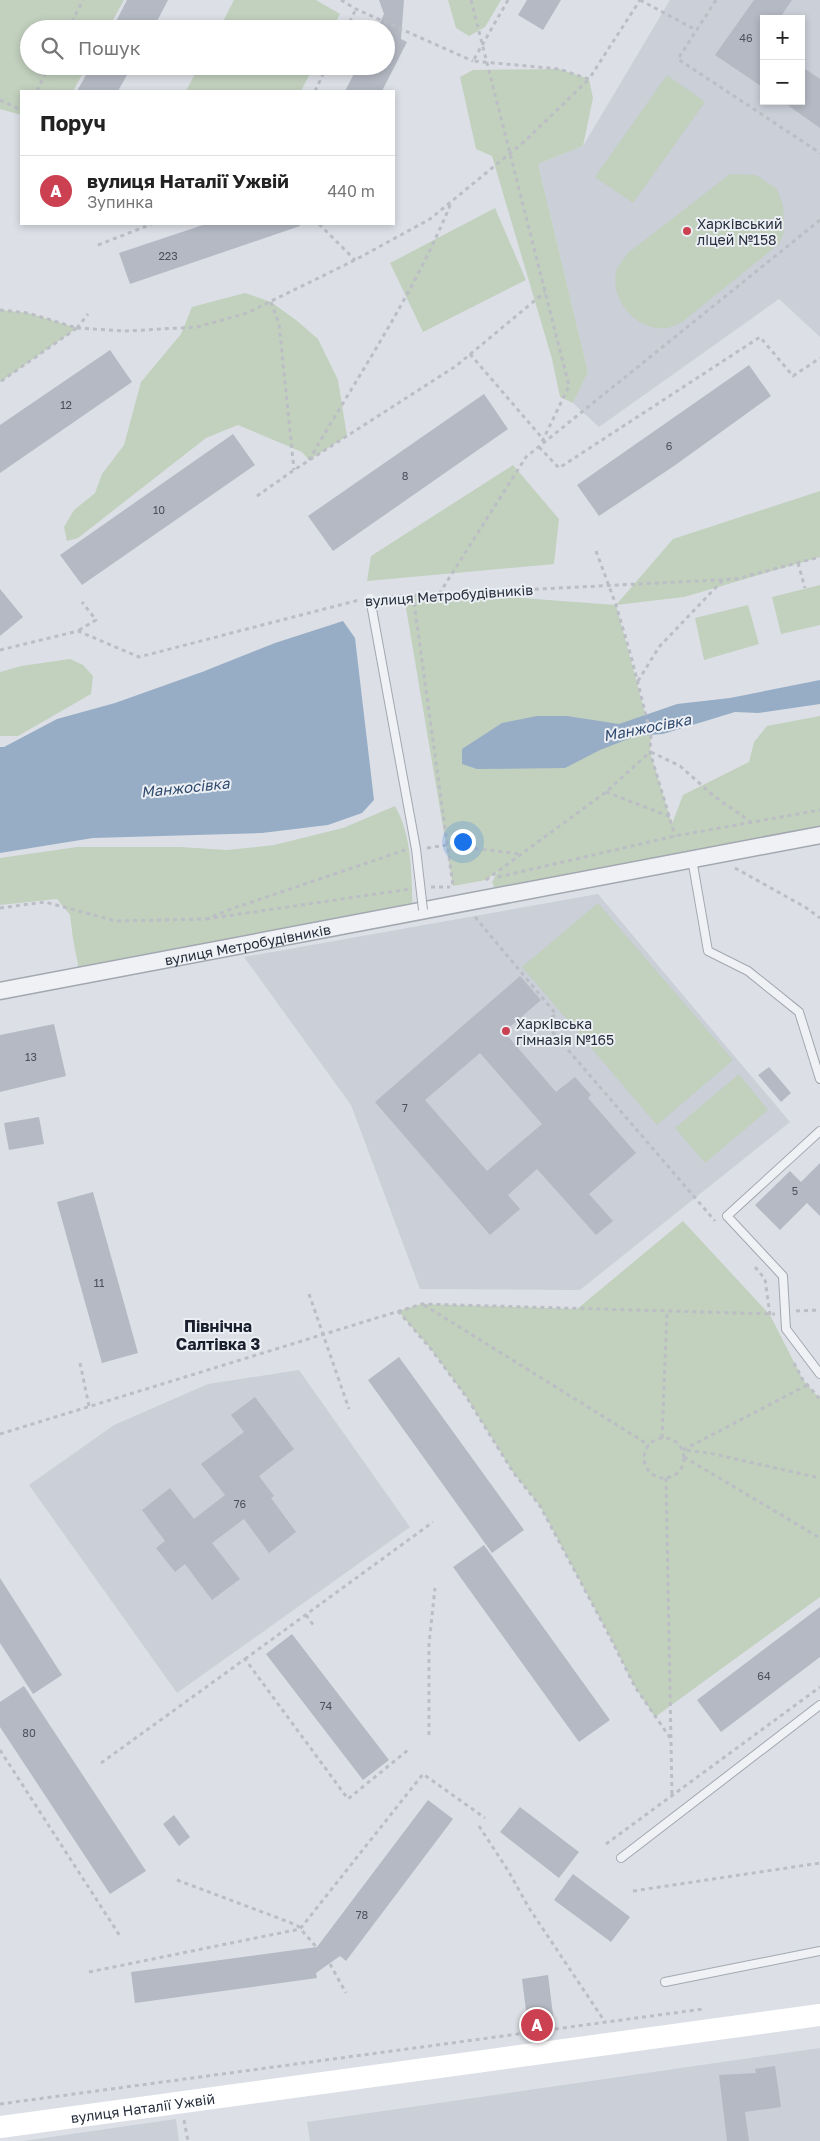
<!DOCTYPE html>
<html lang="uk">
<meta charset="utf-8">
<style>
body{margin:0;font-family:"Golos Text",sans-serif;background:#f2f2f2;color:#222}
.controls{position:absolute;right:15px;top:15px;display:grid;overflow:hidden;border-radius:0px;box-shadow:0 2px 8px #0003}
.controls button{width:45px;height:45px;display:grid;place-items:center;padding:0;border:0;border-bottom:1px solid #e0e0e0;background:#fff;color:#222;font:25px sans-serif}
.you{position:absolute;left:462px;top:841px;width:18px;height:18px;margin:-12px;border:4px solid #fff;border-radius:50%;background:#1a73e8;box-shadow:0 0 0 8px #1a73e833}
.badge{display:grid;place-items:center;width:32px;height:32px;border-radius:50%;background:#cb4152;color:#fff;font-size:16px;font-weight:700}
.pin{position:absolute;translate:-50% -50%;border:2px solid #fff;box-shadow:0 1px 5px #0006}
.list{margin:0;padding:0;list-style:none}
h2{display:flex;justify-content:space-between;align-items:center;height:65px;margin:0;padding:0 20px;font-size:21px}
h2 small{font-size:16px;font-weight:400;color:#767676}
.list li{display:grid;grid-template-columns:32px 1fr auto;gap:15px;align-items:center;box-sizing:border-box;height:70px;padding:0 20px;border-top:1px solid #e0e0e0}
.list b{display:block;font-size:19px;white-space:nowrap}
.list p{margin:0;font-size:16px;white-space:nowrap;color:#767676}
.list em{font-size:16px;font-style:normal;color:#767676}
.icon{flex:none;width:28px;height:28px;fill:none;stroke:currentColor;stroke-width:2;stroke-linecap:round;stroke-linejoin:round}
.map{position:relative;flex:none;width:820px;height:2141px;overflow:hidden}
.search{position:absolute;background:#fff;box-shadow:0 2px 8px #0003;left:20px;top:20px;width:375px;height:55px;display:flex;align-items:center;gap:12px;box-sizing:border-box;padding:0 18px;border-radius:28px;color:#767676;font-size:19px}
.panel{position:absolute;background:#fff;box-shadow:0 2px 8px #0003;left:20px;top:90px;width:375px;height:135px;border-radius:0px}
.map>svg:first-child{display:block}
</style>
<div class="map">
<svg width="820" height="2141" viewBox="0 0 820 2141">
<rect width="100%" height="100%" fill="#dce0e6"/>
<g fill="#cacfd8" fill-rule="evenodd">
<path d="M670,0H820V337L779,299L599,427L573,403L588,372L538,164L583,146ZM764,19H801V101H764Z"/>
<path d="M598,894L790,1122L580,1290L420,1289L351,1105L244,957Z"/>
<path d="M299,1370L410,1527L177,1693L29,1485L114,1425L208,1384Z"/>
<path d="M820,2048V2141H310L307,2122Z"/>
<path d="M176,2119L179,2141H23Z"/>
</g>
<g fill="#c2d0be">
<path d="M0,0H124L108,29H29V66H87L73,91H21V115L0,109Z"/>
<path d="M234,0H316L340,14L332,29H219Z"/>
<path d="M448,0H501L485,27L469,36L456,28Z"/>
<path d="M199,66H314L301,91H186Z"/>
<path d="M559,69L589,79L593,98L583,146L538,164L588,372L573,403L560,397L552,359L492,156L476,149L460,77L473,70Z"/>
<path d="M667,75L705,102L633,203L595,177Z"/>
<path d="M730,174L756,175L777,189L783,205L784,219V232L779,244L682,322C677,324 672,327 667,328C636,332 608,298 617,269C619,264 625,258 628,253Z"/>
<path d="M495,208L526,280L423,332L390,263Z"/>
<path d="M245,293L271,302L296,320L318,339L338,380L347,436L309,460L302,452L238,425L206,438L78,538L67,541L64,527L74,510L95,493L102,474L124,445L141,382L181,334L192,307Z"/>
<path d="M0,310L28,313L77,328L0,382Z"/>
<path d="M513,465L559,519L554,564L367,581L371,556Z"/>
<path d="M820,491V557L684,597L616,605L651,735L650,752L672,824L683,795L749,762L754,742L767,726L820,716V835L498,896L492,882L498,871L486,880L453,886L404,596L483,595L616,605L673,539Z"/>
<path d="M820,585V625L781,634L772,597Z"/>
<path d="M748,605L759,644L704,660L695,618Z"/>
<path d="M70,659L83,665L93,676L91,694L18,736H0V672L21,666Z"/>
<path d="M395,806C413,837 411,877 413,912L80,975L73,939L70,915L57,899L0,905V858L77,847H181L227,850L274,845L343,828Z"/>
<path d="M598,903L733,1060L657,1125L522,967Z"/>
<path d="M739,1074L768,1110L705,1163L675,1128Z"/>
<path d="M683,1221L770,1315L803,1380L820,1399V1597L655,1717L635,1687L610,1637L540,1506L513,1472L467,1398L431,1349L398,1311L422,1304L577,1309Z"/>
</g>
<g fill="#97adc6">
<path d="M343,621L355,638L374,800L362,813L328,825L262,833L93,838L0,853V747H4L57,719L115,703L202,672L275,643Z"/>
<path d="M820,680V704L758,713L735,712L663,734L636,736L600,750L565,768L477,769L462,764V749L502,723L537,716H567L619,724L677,704L730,698Z"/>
</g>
<g fill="#b4b9c3" fill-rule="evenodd">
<path d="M127,0H168L153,29H112Z"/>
<path d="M379,0H404L401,39L407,42L382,91H345L358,66H386V29H377L384,14Z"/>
<path d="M527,0H561L543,30L518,15Z"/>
<path d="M754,0H792L779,19H764V88L715,55Z"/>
<path d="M91,66H132L118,91H77Z"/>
<path d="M801,66L820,79V128L782,101H801Z"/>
<path d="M206,224H300V226L130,284L119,253Z"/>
<path d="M110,350L132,382L0,473V425Z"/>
<path d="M749,365L771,396L674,466L599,516L577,485Z"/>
<path d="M484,394L508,429L333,551L308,516Z"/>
<path d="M233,434L255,465L82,585L60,555Z"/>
<path d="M0,589L23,617L0,636Z"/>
<path d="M520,976L541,1000L504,1032L556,1092L575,1077L591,1095L588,1098L636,1153L589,1194L613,1221L596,1235L537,1169L508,1195L520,1209L490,1235L375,1102ZM480,1053L542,1124L487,1171L425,1100Z"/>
<path d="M54,1024L66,1076L0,1092V1035Z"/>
<path d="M769,1067L791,1093L781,1102L758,1075Z"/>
<path d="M39,1117L44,1144L9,1150L4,1123Z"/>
<path d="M820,1163V1216L807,1203L780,1230L755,1205L790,1171L801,1182Z"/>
<path d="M93,1192L138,1353L102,1363L57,1202Z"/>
<path d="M399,1357L524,1530L492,1553L368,1380Z"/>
<path d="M255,1397L294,1449L259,1476L274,1496L271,1498L296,1532L269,1553L244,1519L212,1543L240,1579L212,1600L185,1564L175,1572L156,1548L165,1541L142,1510L170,1488L194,1519L225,1495L201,1464L244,1432L231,1415Z"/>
<path d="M484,1545L610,1720L579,1742L453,1567Z"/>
<path d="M0,1578L62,1675L33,1694L0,1643Z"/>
<path d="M820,1607V1657L721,1732L697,1700Z"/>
<path d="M292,1634L389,1760L363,1780L266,1654Z"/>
<path d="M24,1686L146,1871L110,1894L0,1727V1702Z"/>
<path d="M428,1800L453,1819L346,1961L340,1956L316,1973L317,1978L135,2003L131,1972L317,1947Z"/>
<path d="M520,1807L579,1852L559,1878L500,1832Z"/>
<path d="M174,1815L190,1837L179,1846L163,1824Z"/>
<path d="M573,1874L630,1917L611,1942L554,1900Z"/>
<path d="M548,1975L554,2022L528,2026L522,1979Z"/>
<path d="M775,2066L781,2107L745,2112L749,2141H727L719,2075L756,2073L755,2069Z"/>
</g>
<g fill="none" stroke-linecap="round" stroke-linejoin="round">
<g stroke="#a2a7b0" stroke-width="10">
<g id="service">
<path d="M692,859L708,951L748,971L799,1012L820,1079"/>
<path d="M820,1131L727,1216L783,1276L786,1329L820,1374"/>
<path d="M621,1858L820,1705"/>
<path d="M665,1982L820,1951"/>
</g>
</g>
<g stroke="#a2a7b0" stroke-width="19">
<g id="minor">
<path id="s1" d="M0,991L820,835"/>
</g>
</g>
<g stroke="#bbbec5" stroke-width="3" stroke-dasharray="4 4" stroke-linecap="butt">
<path d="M341,0L356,9L473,61"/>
<path d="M471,0L569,386L541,444"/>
<path d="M508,0L473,61L559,69L589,79L640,0"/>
<path d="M640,0L696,30"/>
<path d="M716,0L678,59L820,153"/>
<path d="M68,29L83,0"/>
<path d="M346,29L356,9"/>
<path d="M37,91L49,66"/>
<path d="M315,91L327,66"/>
<path d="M0,100L21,110"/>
<path d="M319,224L355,260"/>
<path d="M98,245L152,224"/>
<path d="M271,302L279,324L294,470"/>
<path d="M0,310L28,313L77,328L0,382"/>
<path d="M77,328L126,331L197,327L247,313L355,260L430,219L525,141L589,79"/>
<path d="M77,328L88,314"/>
<path d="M470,354L543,439"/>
<path d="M539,447L559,468L760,337L793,376L820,358"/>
<path d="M309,460C358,376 415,292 451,203"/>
<path d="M257,496L294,470L456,366L545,292"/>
<path d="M596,551L616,605L631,656L651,735L650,752L675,836"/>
<path d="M798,563L805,588"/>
<path d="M439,594L526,457L820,220"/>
<path d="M413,595L453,886"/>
<path d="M383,597L736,579L820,557"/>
<path d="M79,630L96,620L82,602"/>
<path d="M0,650L78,631L139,657L359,600"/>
<path d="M638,681L659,647L722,581"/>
<path d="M651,752L680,766L715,797L751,822"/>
<path d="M606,792L671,817"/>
<path d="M427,848L447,845L520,854"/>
<path d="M735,868L805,907L820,918"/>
<path d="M498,877L675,836L820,810"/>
<path d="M486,880L606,792L650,752"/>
<path d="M431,887H450"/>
<path d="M0,908L45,902L116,921L206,919L231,909L405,850"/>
<path d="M475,917L556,1014L545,1023L715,1221"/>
<path d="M206,919L410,889"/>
<path d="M755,1267L765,1279L770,1315"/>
<path d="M309,1294L349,1409"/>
<path d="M424,1305L649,1445"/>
<path d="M398,1311L431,1349L467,1398L513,1472L540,1506L610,1637L635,1687L671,1739"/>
<path d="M796,1311L820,1310"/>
<path d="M80,1363L89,1406"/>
<path d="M794,1363L803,1380L820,1399"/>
<path d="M807,1385L683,1450L709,1453L820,1478"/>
<path d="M0,1434L422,1304L775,1314"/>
<circle cx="664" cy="1458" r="20"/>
<path d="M662,1438L667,1312"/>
<path d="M684,1457L820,1538"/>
<path d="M666,1478L672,1795"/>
<path d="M306,1615L314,1626"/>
<path d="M245,1659L433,1522"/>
<path d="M429,1735V1644L435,1588"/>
<path d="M0,1750L120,1936"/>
<path d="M101,1763L245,1659L348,1799L408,1750"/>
<path d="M479,1826L509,1872L529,1908L605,2022"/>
<path d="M606,1844L820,1687"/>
<path d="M177,1880L289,1922L298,1926L320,1951"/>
<path d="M633,1891L820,1863"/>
<path d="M330,1964L346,1993"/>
<path d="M89,1972L300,1929L423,1774L485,1818"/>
<path d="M0,2104L703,2009"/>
<path d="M184,2120L188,2141"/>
</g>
<use href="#service" stroke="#eff1f5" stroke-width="8"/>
<use href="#minor" stroke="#eff1f5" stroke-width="16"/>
<path stroke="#fff" stroke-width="22" id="s2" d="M0,2127L820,2015"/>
<g stroke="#a2a7b0" stroke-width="10" stroke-linecap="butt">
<path id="service-bridge" d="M370,598L416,849L423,910"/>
</g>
<use href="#service-bridge" stroke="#eff1f5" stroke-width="8"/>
</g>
<g fill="#cb4152" stroke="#ebeff4" stroke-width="2">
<circle cx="687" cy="231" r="5"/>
<circle cx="506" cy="1031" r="5"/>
</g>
<g text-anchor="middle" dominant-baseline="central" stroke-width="4" stroke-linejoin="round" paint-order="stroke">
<g font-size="11" fill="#4a515e">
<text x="746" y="37">46</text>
<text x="168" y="255">223</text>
<text x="66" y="404">12</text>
<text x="669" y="445">6</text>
<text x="405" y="475">8</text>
<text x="159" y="509">10</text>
<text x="31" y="1056">13</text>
<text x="405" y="1107">7</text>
<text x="795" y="1190">5</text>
<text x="99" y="1282">11</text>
<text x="240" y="1503">76</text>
<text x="764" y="1675">64</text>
<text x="326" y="1705">74</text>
<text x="29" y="1732">80</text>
<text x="362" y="1914">78</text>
</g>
<g font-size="14" fill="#262e3c" stroke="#ebeff4" text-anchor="start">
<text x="697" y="223">Харківський<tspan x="697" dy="16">ліцей №158</tspan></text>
<text x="516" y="1023">Харківська<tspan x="516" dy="16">гімназія №165</tspan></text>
</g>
<g font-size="14" fill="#262e3c" stroke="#ebeff4">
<text transform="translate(449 595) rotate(-4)">вулиця Метробудівників</text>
<text stroke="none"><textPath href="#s1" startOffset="252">вулиця Метробудівників</textPath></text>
<text stroke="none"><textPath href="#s2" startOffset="144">вулиця Наталії Ужвій</textPath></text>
</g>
<g font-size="15" font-style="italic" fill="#314b6f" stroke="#ebeff4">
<text transform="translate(647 727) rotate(-11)">Манжосівка</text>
<text transform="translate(185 787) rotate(-6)">Манжосівка</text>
</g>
<g font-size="16" font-weight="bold" fill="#191f2d" stroke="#ebeff4">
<text x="218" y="1326">Північна<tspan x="218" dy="18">Салтівка 3</tspan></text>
</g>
</g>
</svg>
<div class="controls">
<button>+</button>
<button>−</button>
</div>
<div class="you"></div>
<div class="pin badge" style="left:537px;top:2025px">A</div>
<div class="search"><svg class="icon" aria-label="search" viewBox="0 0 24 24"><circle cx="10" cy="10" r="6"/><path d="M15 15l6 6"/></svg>Пошук</div>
<section class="panel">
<h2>Поруч<small></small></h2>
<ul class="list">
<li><span class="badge">A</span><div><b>вулиця Наталії Ужвій</b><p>Зупинка</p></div><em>440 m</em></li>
</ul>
</section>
</div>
